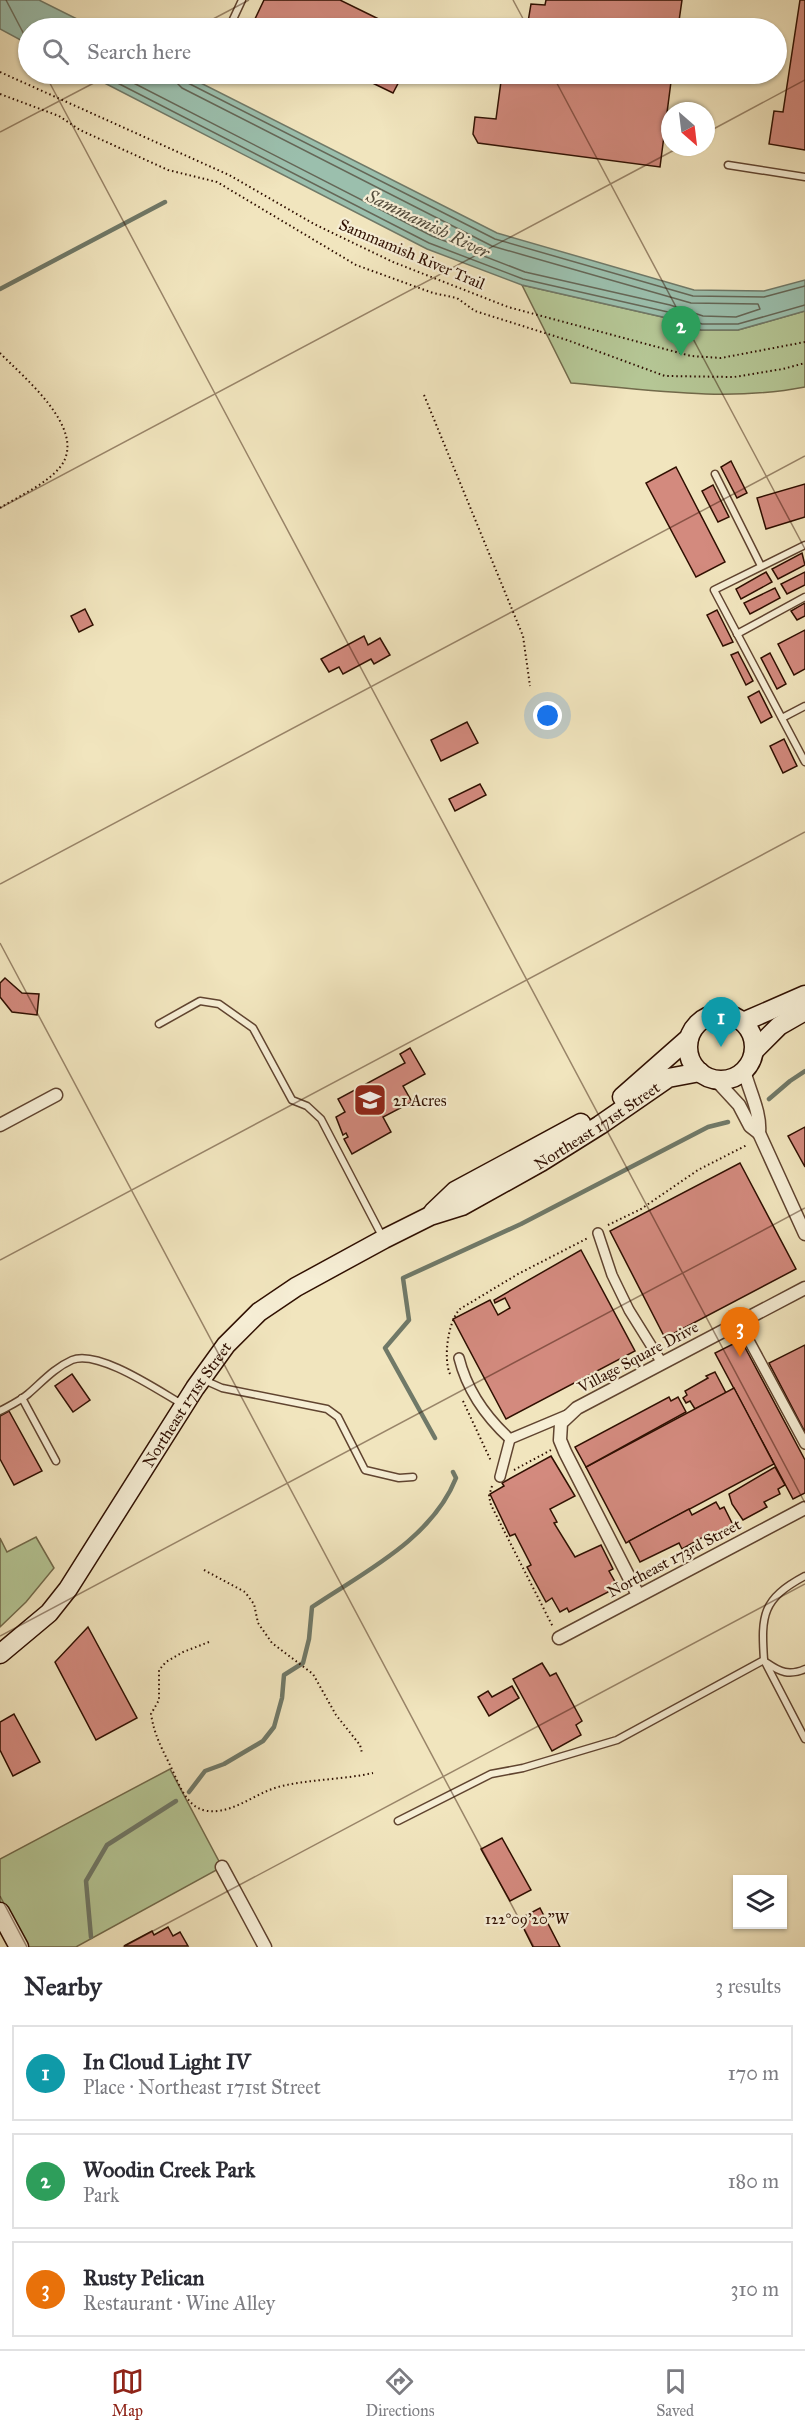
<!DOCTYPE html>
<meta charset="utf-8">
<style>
body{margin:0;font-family:"IM FELL Great Primer",serif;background:#f7f7f7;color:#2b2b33}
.controls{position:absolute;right:18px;bottom:18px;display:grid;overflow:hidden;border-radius:0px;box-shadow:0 2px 4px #0004}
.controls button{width:54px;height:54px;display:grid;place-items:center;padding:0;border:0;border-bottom:2px solid #e1e1e2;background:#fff;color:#2b2b33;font:30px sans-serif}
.compass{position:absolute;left:661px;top:102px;width:54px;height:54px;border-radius:50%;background:#fff;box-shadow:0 2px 4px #0004;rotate:152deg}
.you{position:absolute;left:548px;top:716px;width:21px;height:21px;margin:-15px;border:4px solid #fff;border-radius:50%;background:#1a73e8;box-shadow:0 0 0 9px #1a73e833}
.badge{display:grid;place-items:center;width:39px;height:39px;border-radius:50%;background:#8f2418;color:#fff;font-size:20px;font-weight:700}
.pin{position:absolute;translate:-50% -50px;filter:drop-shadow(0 2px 3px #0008)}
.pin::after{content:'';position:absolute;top:32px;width:21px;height:18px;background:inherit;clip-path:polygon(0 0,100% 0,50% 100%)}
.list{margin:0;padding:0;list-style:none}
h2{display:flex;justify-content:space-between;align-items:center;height:78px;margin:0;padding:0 24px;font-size:26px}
h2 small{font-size:20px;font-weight:400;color:#7c7c81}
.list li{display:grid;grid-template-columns:39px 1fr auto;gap:18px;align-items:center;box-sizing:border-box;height:96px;margin:0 12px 12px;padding:0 12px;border:2px solid #e1e1e2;border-radius:0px}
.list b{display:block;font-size:22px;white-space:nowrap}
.list p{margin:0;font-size:20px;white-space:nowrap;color:#7c7c81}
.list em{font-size:20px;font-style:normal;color:#7c7c81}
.icon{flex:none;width:33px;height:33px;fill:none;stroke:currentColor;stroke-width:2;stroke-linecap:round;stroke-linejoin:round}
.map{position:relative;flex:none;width:805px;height:1947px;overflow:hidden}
.search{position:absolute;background:#fff;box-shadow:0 2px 4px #0004;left:18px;right:18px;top:18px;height:66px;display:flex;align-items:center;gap:15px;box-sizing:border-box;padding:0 21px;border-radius:33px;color:#7c7c81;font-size:22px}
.sheet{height:402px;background:#fff}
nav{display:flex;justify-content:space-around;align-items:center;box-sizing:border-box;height:84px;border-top:2px solid #e1e1e2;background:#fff;font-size:16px;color:#7c7c81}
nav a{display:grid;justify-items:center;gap:3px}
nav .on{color:#8f2418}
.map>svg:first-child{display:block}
</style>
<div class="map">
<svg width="805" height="1947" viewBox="0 0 805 1947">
<rect width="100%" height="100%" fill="#f1e5be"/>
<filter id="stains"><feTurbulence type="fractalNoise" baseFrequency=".00333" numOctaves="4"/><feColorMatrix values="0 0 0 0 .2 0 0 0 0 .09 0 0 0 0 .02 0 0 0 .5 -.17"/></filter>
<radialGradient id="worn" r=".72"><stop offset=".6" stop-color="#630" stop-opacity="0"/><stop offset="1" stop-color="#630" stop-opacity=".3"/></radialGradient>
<g fill="#b5c695" stroke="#726a4b" stroke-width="1.5">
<path d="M522,285L667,318L701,330H738L805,311V387C729,402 648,390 571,383Z"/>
<path d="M36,1537L54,1568L26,1602L0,1627V1538L7,1552Z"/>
<path d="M170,1769L222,1867L76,1947H19L0,1912V1859Z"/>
</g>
<g fill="#9bbfad" stroke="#707968" stroke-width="1.5">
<path d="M0,0H39L95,28H28V44L0,29Z"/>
<path d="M87,74H183L497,233L694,290L764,291L805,280V311L738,330H701L667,318L522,285L427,249Z"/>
</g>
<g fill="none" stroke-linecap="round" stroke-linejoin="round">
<g stroke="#656757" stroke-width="1.5">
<path d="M100,74L429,243L523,279L668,312L702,324H738L805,305"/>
<path d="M116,74L432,236L525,272L670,305L703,316L736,317L760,309L758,304L691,303L492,246L182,88L176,82L175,74"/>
<path d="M182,74L186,82L495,239L693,296L764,297L805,286"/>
</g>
<g stroke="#707968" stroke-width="4.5">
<path d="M0,289L165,202"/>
<path d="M769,1099L790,1081L805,1071"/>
<path d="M435,1438L385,1348L409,1320L403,1278L521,1224L708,1127L728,1122"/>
<path d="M189,1792L205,1771L224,1764L263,1741L274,1727L282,1698L284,1675L303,1663L309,1639L312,1607C364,1572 432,1539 456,1478L453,1472"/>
<path d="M91,1937L86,1881L107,1845L176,1801"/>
</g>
</g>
<g fill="#d38a7e" stroke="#2f0f01" stroke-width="1.5">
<path d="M264,0H340L397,28H264L253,23Z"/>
<path d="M546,0H682L678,28H527L531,4L545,5Z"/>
<path d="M800,0H805V150L769,144L774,111L783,112Z"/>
<path d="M354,74H403L393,93Z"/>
<path d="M502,74H672L660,167L478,143L473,134L475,117L496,119Z"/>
<path d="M731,461L747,493L737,498L721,467Z"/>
<path d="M676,467L725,562L696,577L646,483Z"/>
<path d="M805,484V517L766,529L757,498Z"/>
<path d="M713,485L729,517L718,522L702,491Z"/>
<path d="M802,553L805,565L778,579L772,569Z"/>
<path d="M766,572L772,582L741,599L736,589Z"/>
<path d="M805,572V585L787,594L781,584Z"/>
<path d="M775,588L780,598L750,614L744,603Z"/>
<path d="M805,603V616L797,620L791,611Z"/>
<path d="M85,609L93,625L79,632L71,616Z"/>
<path d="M717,610L733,642L723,646L707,615Z"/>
<path d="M805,630V669L794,675L778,644Z"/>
<path d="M364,636L368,645L380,638L390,655L374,664L371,659L343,674L339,667L329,672L321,659Z"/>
<path d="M738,652L753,681L746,685L731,655Z"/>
<path d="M770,653L786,684L777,689L761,658Z"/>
<path d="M759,691L772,717L761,723L748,697Z"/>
<path d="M467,722L478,743L441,761L431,740Z"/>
<path d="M784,739L797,766L783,773L770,746Z"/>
<path d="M480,784L486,795L455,811L449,799Z"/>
<path d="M5,978L22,993L39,994L37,1015L12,1012L0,997V983Z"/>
<path d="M410,1048L425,1074L403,1086L412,1102L383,1117L391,1132L352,1154L344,1139L348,1137L346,1133L343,1135L336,1117L345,1112L338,1099L405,1063L400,1054Z"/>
<path d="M805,1127V1167L788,1136Z"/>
<path d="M740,1163L796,1269L665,1338L610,1231Z"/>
<path d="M581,1250L635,1351L506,1419L453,1319L490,1300L498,1315L510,1308L505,1298L495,1303L494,1300Z"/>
<path d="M741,1340L805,1460V1493L793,1499L715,1353Z"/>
<path d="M805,1345V1432L769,1363Z"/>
<path d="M715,1372L726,1393L695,1409L690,1401L686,1403L683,1398L687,1395L685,1391L708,1378L706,1376Z"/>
<path d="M72,1374L90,1400L73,1412L55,1386Z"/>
<path d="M734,1388L774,1464L626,1543L586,1467Z"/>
<path d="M669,1397L671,1401L678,1397L686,1412L586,1467L575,1447Z"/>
<path d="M9,1411L42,1471L14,1485L0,1459V1416Z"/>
<path d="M551,1456L575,1496L550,1509L557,1522L554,1523L575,1557L601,1545L613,1569L609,1571L618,1587L569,1612L567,1608L560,1612L552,1598L546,1602L527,1567L531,1565L515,1534L510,1536L490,1494L504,1486L502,1483Z"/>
<path d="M775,1467L785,1485L778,1489L780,1494L764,1502L767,1507L743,1520L732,1504L729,1494Z"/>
<path d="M716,1502L720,1509L724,1507L733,1525L707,1539L705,1536L682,1549L679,1543L640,1562L629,1541L689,1509L692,1515Z"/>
<path d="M88,1627L137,1718L96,1740L55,1662Z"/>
<path d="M542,1663L550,1676L556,1673L582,1721L576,1725L581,1735L552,1751L513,1679Z"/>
<path d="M512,1686L519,1698L489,1716L478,1697L488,1691L492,1697Z"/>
<path d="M14,1714L40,1762L13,1776L0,1750V1722Z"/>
<path d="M502,1838L531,1890L510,1901L481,1849Z"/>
<path d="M540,1908L560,1947H533L519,1919Z"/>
<path d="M168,1927L173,1936L180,1932L188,1946H124L152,1931L154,1935Z"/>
</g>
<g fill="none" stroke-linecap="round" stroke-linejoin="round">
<g stroke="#604430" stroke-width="9">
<g id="service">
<path d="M229,28L242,0"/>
<path d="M728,165L805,177"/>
<path d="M715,474L761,566"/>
<path d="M805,545L714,590L805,762"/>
<path d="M737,634L805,597"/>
<path d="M782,718L805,706"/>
<path d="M159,1024L200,1001L219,1004L253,1028L292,1100L307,1106L321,1119L382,1236"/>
<path d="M204,1380L222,1388L327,1409L338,1417L365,1470L399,1478L413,1477"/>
<path d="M22,1398L56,1461"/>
<path d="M0,1411C9,1406 20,1401 28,1394C42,1382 54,1368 72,1360C98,1349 159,1391 182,1404"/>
<path d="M764,1660L805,1739"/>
<path d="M767,1663C780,1672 789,1676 805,1669"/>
<path d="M398,1821L491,1774L523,1768L617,1740L764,1660C761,1615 762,1599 805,1576"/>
</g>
</g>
<g stroke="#604430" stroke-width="12">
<g id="pedestrian">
<path d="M598,1233L612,1275L629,1310L662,1363"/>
<path d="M739,1322L805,1444"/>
<path d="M459,1358C467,1390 486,1417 510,1439L567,1415"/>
<path d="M500,1477L510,1439"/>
</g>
</g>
<g stroke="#604430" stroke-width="15">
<g id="minor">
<path d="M744,1070C749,1091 761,1112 759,1133L805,1234"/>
<path d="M715,1079L739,1105L750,1126L759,1133"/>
<path d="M0,1125L56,1095"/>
<path d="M638,1595L565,1452L560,1440L561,1423L577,1408L805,1288"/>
<path d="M559,1638L805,1508"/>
<path d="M222,1867L265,1947"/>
</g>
</g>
<g stroke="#2f0f01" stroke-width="21">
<g id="secondary">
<circle cx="721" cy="1047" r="33"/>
<path d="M743,1022L805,995"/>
<path d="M754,1051L779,1026L805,1011"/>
<path d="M622,1097L689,1038"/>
<path d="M433,1212L455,1191L581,1123"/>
<path id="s1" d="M0,1654L49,1613L68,1589L195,1388L226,1345L259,1312L296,1287L384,1239L430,1216L462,1206L541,1162L600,1125L668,1078L700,1072"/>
<path d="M0,1912L19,1947"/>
</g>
</g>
<g stroke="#2f0f01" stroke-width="2" stroke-dasharray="1.5 3" stroke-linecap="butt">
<path d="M0,72L229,175L314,224L393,262L508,307L691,356L721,358L805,342"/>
<path d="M0,94L59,116L80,130L168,170L217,182L356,265L433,293L457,298L475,311L567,340L665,376L734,377L783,369L805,363"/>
<path d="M0,353C23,377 88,429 61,466C47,484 19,496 0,508"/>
<path d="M424,395L523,636L530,686"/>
<path d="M608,1225L641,1209L698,1170L747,1145"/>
<path d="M450,1374C443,1359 448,1321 460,1309L518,1274L588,1238"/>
<path d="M463,1401L491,1461"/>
<path d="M514,1470L551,1450"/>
<path d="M492,1486L489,1496L491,1505L553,1627"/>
<path d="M204,1570L245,1592L254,1604L258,1623L272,1643L313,1674L336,1715L360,1745L362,1753"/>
<path d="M209,1642L183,1652L166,1662L159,1670V1700L151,1714C154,1733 160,1745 168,1761C180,1784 186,1815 218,1811C240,1808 257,1793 278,1787C309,1779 341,1780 373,1773"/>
</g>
<use href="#service" stroke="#f6eed5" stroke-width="6"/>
<use href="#pedestrian" stroke="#f6eed5" stroke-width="9"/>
<use href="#minor" stroke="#f6eed5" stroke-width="12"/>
<use href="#secondary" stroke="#f6eed5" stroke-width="18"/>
</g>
<path fill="none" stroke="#2f0f01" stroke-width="1.5" stroke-opacity="0.45" d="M6,0L28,42M513,0L528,28M196,28L249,0M45,74L805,1503M552,74L805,549M0,132L111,74M706,133L805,80M0,508L680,147M0,884L805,456M0,943L534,1947M0,1260L805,832M0,1636L805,1208M0,1896L27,1947M123,1947L805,1584"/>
<defs>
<g id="school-square" transform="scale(1.725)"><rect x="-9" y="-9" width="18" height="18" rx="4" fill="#8f2418" stroke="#f6eed5"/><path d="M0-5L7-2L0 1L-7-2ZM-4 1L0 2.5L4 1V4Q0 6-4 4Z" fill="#fff"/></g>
</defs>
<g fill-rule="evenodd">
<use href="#school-square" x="370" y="1100"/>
</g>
<g text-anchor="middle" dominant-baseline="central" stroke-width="4.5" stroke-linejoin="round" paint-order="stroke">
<g font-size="16" fill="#2f0f01" stroke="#f6eed5">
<text transform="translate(412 254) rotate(23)">Sammamish River Trail</text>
<text stroke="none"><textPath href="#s1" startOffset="819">Northeast 171st Street</textPath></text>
<text transform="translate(638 1357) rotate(-28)">Village Square Drive</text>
<text stroke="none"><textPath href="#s1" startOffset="314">Northeast 171st Street</textPath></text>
<text transform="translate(674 1558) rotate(-28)">Northeast 173rd Street</text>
</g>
<g font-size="16" fill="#2f0f01" stroke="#f6eed5" text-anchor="start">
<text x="393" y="1100">21 Acres</text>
</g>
<g font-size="18" font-style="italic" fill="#554d3d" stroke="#f6eed5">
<text transform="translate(428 224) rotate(26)">Sammamish River</text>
</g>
</g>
<g font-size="15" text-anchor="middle" fill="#2f0f01" stroke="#f6eed5" stroke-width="4.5" stroke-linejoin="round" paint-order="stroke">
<text x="527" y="1924">122°09'20"W</text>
</g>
<rect width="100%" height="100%" filter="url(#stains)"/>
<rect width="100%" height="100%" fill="url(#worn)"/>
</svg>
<div class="controls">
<button><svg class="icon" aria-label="layers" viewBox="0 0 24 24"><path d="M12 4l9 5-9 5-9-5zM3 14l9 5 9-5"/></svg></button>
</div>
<svg class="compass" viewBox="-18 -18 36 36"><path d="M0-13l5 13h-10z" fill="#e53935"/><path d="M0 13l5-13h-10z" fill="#7c7c81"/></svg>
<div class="you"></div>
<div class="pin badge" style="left:721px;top:1047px;background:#0f9aa8">1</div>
<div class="pin badge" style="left:681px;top:356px;background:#2e9e5b">2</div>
<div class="pin badge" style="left:740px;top:1357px;background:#e8710a">3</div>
<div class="search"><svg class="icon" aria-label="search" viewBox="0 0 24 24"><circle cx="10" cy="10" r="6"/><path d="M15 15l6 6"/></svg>Search here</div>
</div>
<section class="sheet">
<h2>Nearby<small>3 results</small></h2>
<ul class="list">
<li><span class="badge" style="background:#0f9aa8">1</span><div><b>In Cloud Light IV</b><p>Place · Northeast 171st Street</p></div><em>170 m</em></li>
<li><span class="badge" style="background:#2e9e5b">2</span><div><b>Woodin Creek Park</b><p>Park</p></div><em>180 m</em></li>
<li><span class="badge" style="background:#e8710a">3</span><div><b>Rusty Pelican</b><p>Restaurant · Wine Alley</p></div><em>310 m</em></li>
</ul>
</section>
<nav>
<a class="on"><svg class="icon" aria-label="map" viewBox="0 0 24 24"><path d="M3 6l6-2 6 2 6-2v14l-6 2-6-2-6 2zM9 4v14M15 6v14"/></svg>Map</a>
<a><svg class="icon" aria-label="directions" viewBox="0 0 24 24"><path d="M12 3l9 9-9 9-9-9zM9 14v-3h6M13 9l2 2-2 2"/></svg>Directions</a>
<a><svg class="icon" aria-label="saved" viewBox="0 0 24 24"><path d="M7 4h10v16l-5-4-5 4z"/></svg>Saved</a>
</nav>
